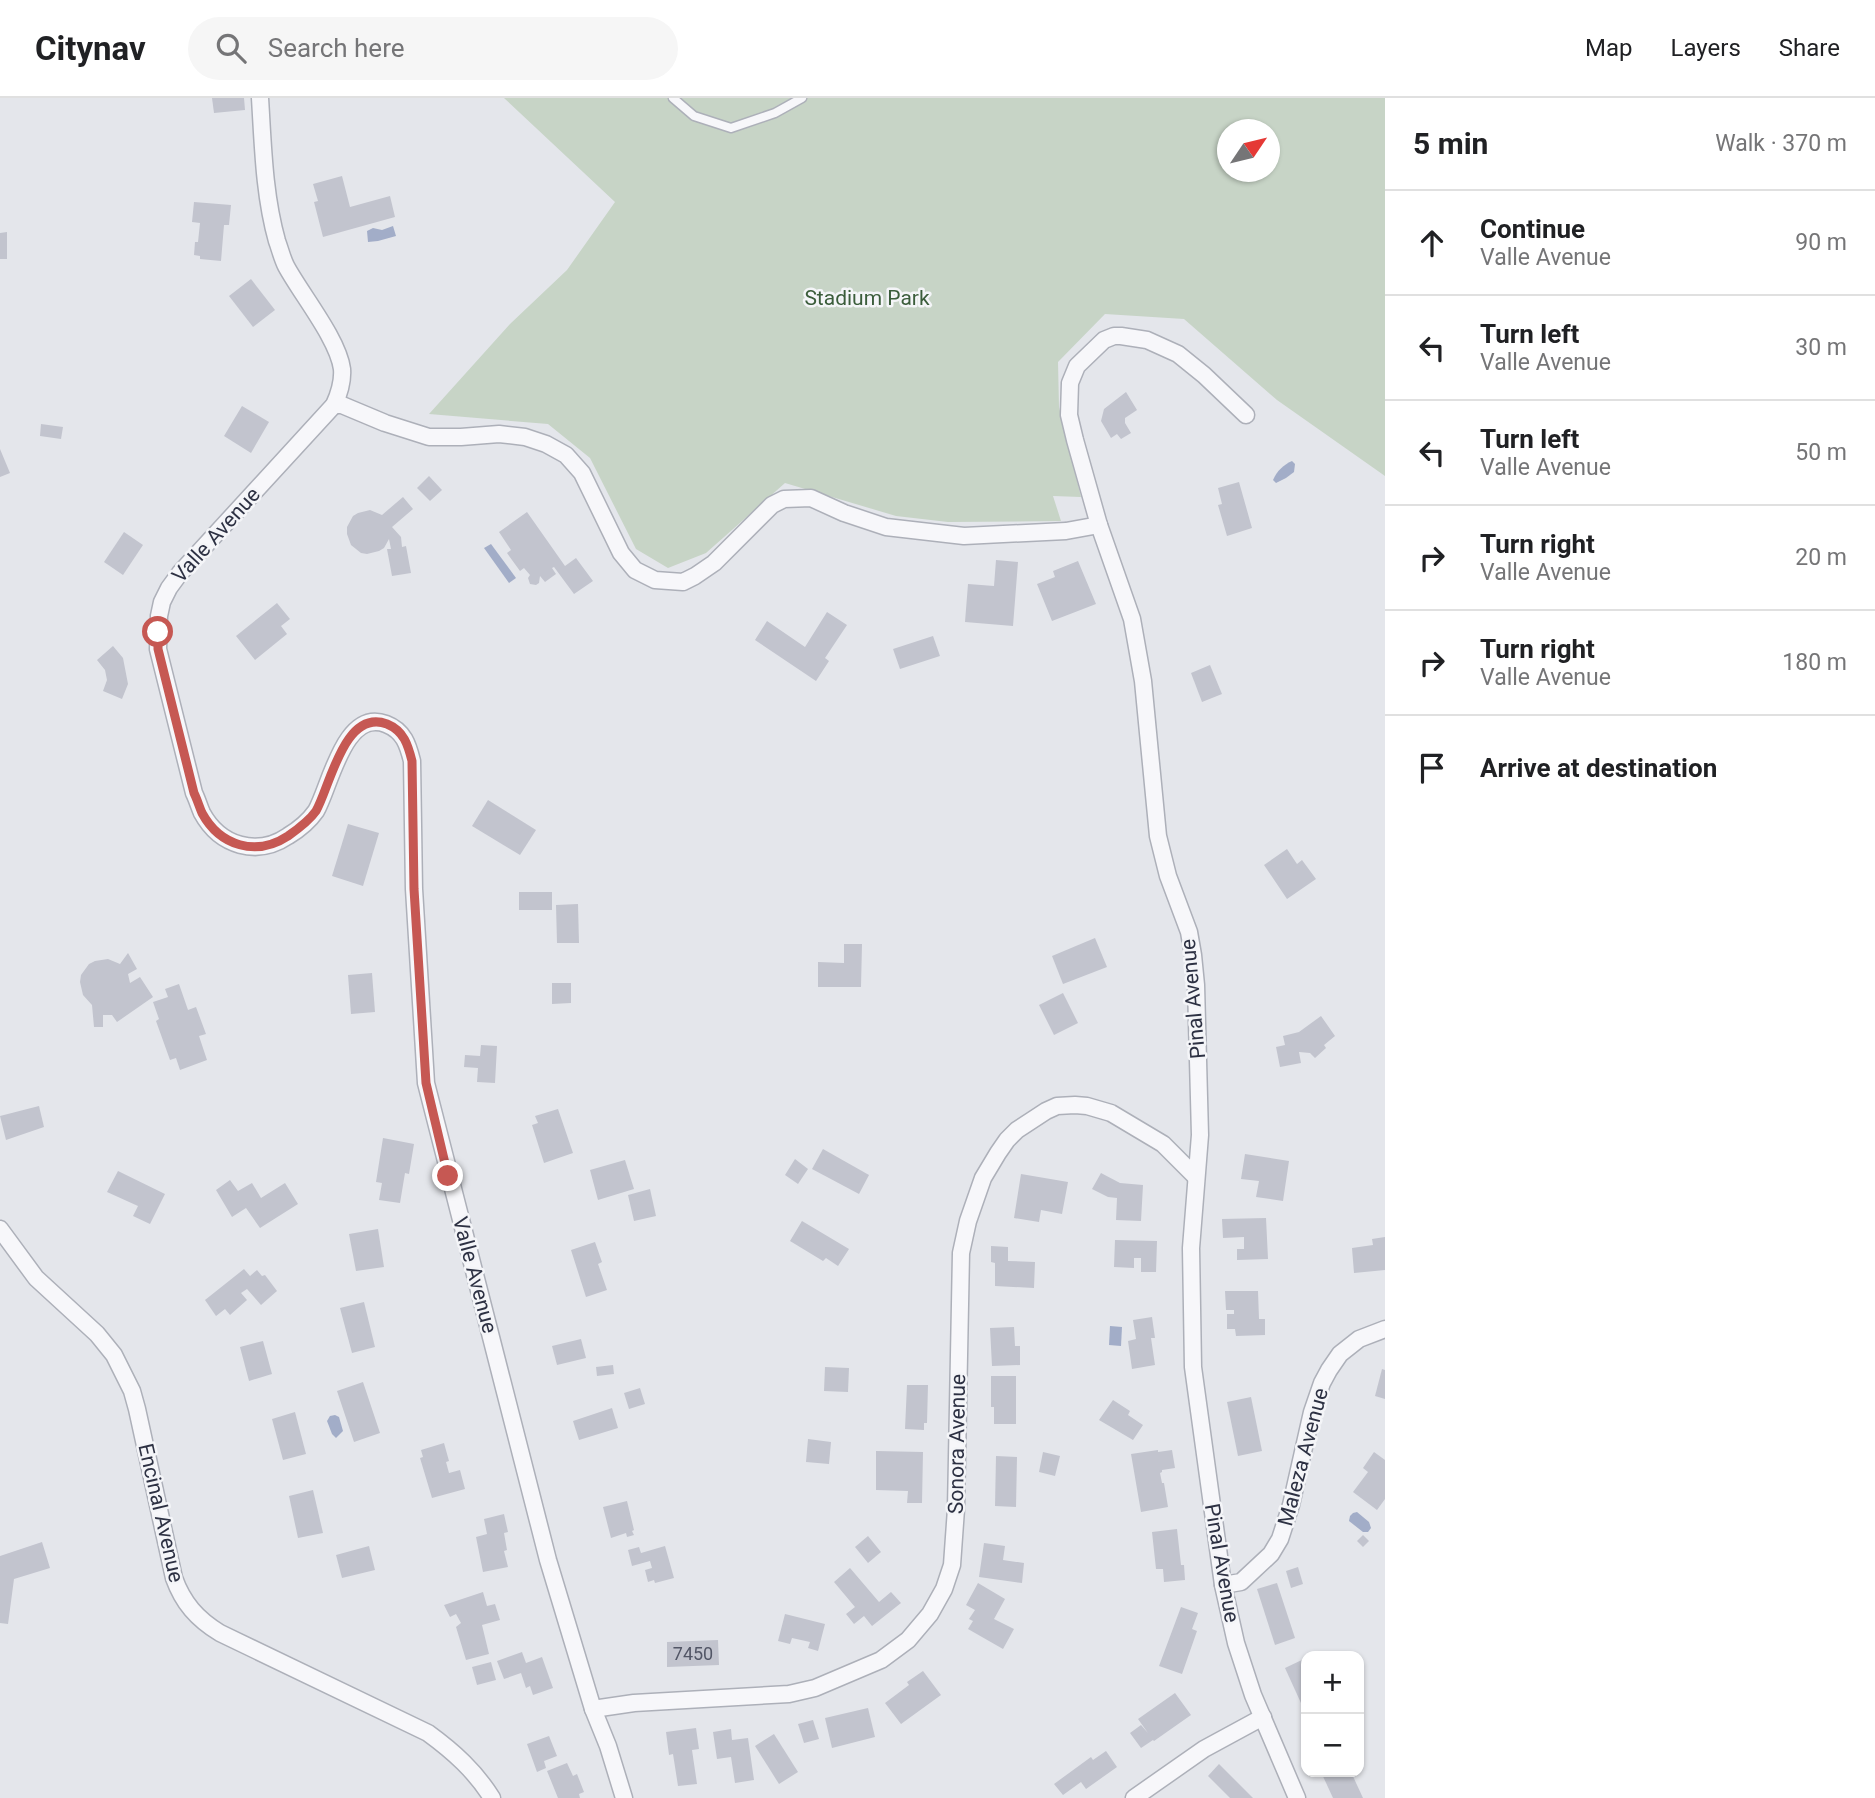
<!DOCTYPE html>
<meta charset="utf-8">
<style>
body{margin:0;font-family:Roboto,sans-serif;background:#f6f6f6;color:#202124}
.controls{position:absolute;right:21px;bottom:21px;display:grid;overflow:hidden;border-radius:14px;box-shadow:0 2px 5px #0004}
.controls button{width:63px;height:63px;display:grid;place-items:center;padding:0;border:0;border-bottom:2px solid #e0e0e0;background:#fff;color:#202124;font:35px sans-serif}
.compass{position:absolute;left:1217px;top:21px;width:63px;height:63px;border-radius:50%;background:#fff;box-shadow:0 2px 5px #0004;rotate:55deg}
.stop{position:absolute;width:21px;height:21px;margin:-16px;border:5px solid #c65853;border-radius:50%;background:#fff}
.stop.end{background:#c65853;border-color:#fff;box-shadow:0 2px 7px #0008}
.list{margin:0;padding:0;list-style:none}
h2{display:flex;justify-content:space-between;align-items:center;height:91px;margin:0;padding:0 28px;font-size:30px}
h2 small{font-size:23px;font-weight:400;color:#757577}
.list li{display:grid;grid-template-columns:46px 1fr auto;gap:21px;align-items:center;box-sizing:border-box;height:105px;padding:0 28px;border-top:2px solid #e0e0e0}
.list b{display:block;font-size:26px;white-space:nowrap}
.list p{margin:0;font-size:23px;white-space:nowrap;color:#757577}
.list em{font-size:23px;font-style:normal;color:#757577}
.icon{flex:none;width:38px;height:38px;fill:none;stroke:currentColor;stroke-width:2;stroke-linecap:round;stroke-linejoin:round}
.map{position:relative;flex:none;width:1385px;height:1700px;overflow:hidden}
header{display:flex;align-items:center;gap:42px;box-sizing:border-box;height:98px;padding:0 35px;background:#fff;border-bottom:2px solid #e0e0e0}
header strong{font-size:33px}
nav{display:flex;gap:38px;margin-inline-start:auto;font-size:24px}
.search{width:490px;height:63px;background:#f6f6f6;display:flex;align-items:center;gap:18px;box-sizing:border-box;padding:0 24px;border-radius:38px;color:#757577;font-size:26px}
main{display:flex}
aside{flex:1;background:#fff}
.map>svg:first-child{display:block}
</style>
<header>
<strong>Citynav</strong>
<div class="search"><svg class="icon" aria-label="search" viewBox="0 0 24 24"><circle cx="10" cy="10" r="6"/><path d="M15 15l6 6"/></svg>Search here</div>
<nav><a>Map</a><a>Layers</a><a>Share</a></nav>
</header>
<main>
<div class="map">
<svg width="1385" height="1700" viewBox="0 0 1385 1700">
<rect width="100%" height="100%" fill="#e4e6eb"/>
<path fill="#c7d4c6" fill-rule="evenodd" d="M504,0H1385V378L1277,302L1184,221L1105,216L1058,264L1059,309L1081,399L1053,398L1061,423L948,424L896,418L785,385L706,455L668,470L636,451L590,360L548,326L429,316L510,226L567,172L615,104ZM1227,32H1269V74H1227Z"/>
<g fill="#a2adc8">
<path d="M393,128L396,138L378,143L368,144L367,133L373,130L382,132Z"/>
<path d="M1292,363L1295,366L1294,374L1286,380L1276,385L1273,382C1277,373 1283,367 1292,363Z"/>
<path d="M491,446L516,480L509,485L484,450Z"/>
<path d="M1110,1228L1122,1229L1121,1248L1109,1247Z"/>
<path d="M335,1317L339,1319L343,1333L336,1340L332,1336L327,1323L330,1318Z"/>
<path d="M1357,1414L1369,1424L1371,1430L1368,1434H1363L1349,1423L1350,1418L1353,1415Z"/>
</g>
<g fill="#c2c4ce">
<path d="M212,0H244L245,12L214,15Z"/>
<path d="M342,78L350,109L390,98L395,119L323,139L314,104L318,103L313,86Z"/>
<path d="M194,104L231,107L229,127H224L221,163L200,161V158L194,157L195,144H198L200,125L192,124Z"/>
<path d="M7,134V161H0V135Z"/>
<path d="M251,181L275,212L253,229L229,198Z"/>
<path d="M1126,294L1137,312L1125,320V325L1131,335L1121,341L1117,336L1111,340L1101,323L1104,311Z"/>
<path d="M242,308L269,324L251,355L224,338Z"/>
<path d="M41,326L63,329L61,341L40,338Z"/>
<path d="M0,351L10,375L0,379Z"/>
<path d="M429,378L442,392L430,403L417,390Z"/>
<path d="M1239,384L1252,430L1227,438L1218,407L1222,406L1218,390Z"/>
<path d="M403,399L413,411L392,429L401,439L402,449L406,448L411,475L392,478L387,451H391L389,441L384,450L379,453L367,456L361,455L351,447L347,436V429L353,418L358,415L370,412L382,417Z"/>
<path d="M527,414L565,468L576,460L593,483L574,496L554,469L552,470L556,476L545,484L540,478L539,485L536,487L530,486L528,480L530,477L524,470L520,473L507,455L511,452L499,434Z"/>
<path d="M124,434L143,447L123,477L104,464Z"/>
<path d="M996,462L1018,464L1013,528L965,524L968,486L994,488Z"/>
<path d="M1078,463L1096,506L1052,523L1037,486L1055,479L1053,473Z"/>
<path d="M277,505L290,521L281,528L287,536L255,562L236,538Z"/>
<path d="M827,514L847,527L825,560L829,563L816,583L755,542L767,523L805,549Z"/>
<path d="M933,538L940,558L900,571L893,551Z"/>
<path d="M113,548L123,560L128,586L122,601L103,593L107,582L105,572L97,562Z"/>
<path d="M1210,567L1222,596L1202,604L1191,575Z"/>
<path d="M488,702L536,732L520,757L472,728Z"/>
<path d="M348,726L379,735L363,788L332,778Z"/>
<path d="M1287,751L1297,766L1302,762L1316,781L1287,801L1264,767Z"/>
<rect x="519" y="794" width="33" height="18"/>
<path d="M578,806L579,845H557L556,807Z"/>
<path d="M1095,840L1107,869L1063,886L1052,858Z"/>
<path d="M844,846H862L861,889H818V864L844,865Z"/>
<path d="M128,855L137,871L128,876L130,885L140,879L153,899L117,924L112,917H103V929H94L92,907L83,897L80,884L81,877L89,866L95,863L108,861L120,866Z"/>
<path d="M372,875L375,914L351,916L348,877Z"/>
<path d="M552,885H571V905L552,906Z"/>
<path d="M179,886L188,912L196,909L206,936L199,938L207,962L180,972L176,960L170,962L156,923L159,921L153,904L168,899L165,891Z"/>
<path d="M1063,895L1078,925L1054,937L1039,907Z"/>
<path d="M1321,918L1335,938L1324,947L1326,950L1315,960L1310,955L1299,954L1301,965L1280,969L1276,949L1285,947L1283,938L1299,934Z"/>
<path d="M481,947L497,948L495,985L477,984L478,970L464,969L465,957L480,958Z"/>
<path d="M39,1008L44,1029L6,1042L0,1018Z"/>
<path d="M558,1011L573,1055L544,1065L532,1027L538,1025L535,1018Z"/>
<path d="M383,1040L414,1046L409,1076L405,1075L400,1105L379,1102L382,1085L376,1084Z"/>
<path d="M823,1051L869,1077L859,1096L812,1071Z"/>
<path d="M1245,1056L1289,1063L1283,1103L1256,1099L1259,1083L1241,1081Z"/>
<path d="M795,1061L808,1071L798,1086L785,1077Z"/>
<path d="M625,1062L634,1091L598,1102L590,1072Z"/>
<path d="M118,1073L165,1096L150,1126L133,1118L138,1108L107,1094Z"/>
<path d="M1101,1075L1120,1085L1143,1087L1141,1123L1116,1122L1117,1100L1108,1099L1092,1091Z"/>
<path d="M1021,1076L1068,1084L1062,1116L1041,1112L1039,1124L1014,1120Z"/>
<path d="M230,1082L238,1093L252,1085L261,1100L285,1085L298,1106L260,1130L246,1110L232,1119L216,1092Z"/>
<path d="M650,1091L656,1118L634,1123L628,1097Z"/>
<path d="M1266,1120L1268,1161L1237,1162V1151H1244V1139L1223,1140L1222,1121Z"/>
<path d="M802,1123L849,1151L838,1168L826,1160L823,1163L790,1143Z"/>
<path d="M378,1131L384,1169L356,1173L349,1136Z"/>
<path d="M1385,1139V1172L1354,1175L1352,1150L1373,1147L1372,1141Z"/>
<path d="M1115,1142L1157,1143L1156,1174H1141V1160H1134V1170L1114,1169Z"/>
<path d="M595,1144L602,1164L598,1166L607,1192L586,1199L571,1152Z"/>
<path d="M991,1148L1008,1149V1163L1035,1164L1034,1190L995,1188V1165L991,1164Z"/>
<path d="M244,1171L250,1178L257,1172L262,1178L265,1177L277,1193L261,1207L247,1191L241,1195L247,1202L230,1217L225,1211L216,1218L205,1202Z"/>
<path d="M1225,1193H1258L1259,1221H1265V1237L1236,1238L1235,1231H1227V1216H1234V1212H1226Z"/>
<path d="M364,1204L375,1249L352,1255L340,1210Z"/>
<path d="M1152,1219L1155,1240H1151L1155,1267L1132,1271L1128,1243L1136,1241L1133,1222Z"/>
<path d="M1014,1229L1015,1248H1020V1267L992,1268L990,1230Z"/>
<path d="M581,1241L586,1260L557,1267L552,1248Z"/>
<path d="M263,1243L272,1276L249,1283L240,1249Z"/>
<path d="M613,1267L614,1276L597,1278L596,1269Z"/>
<path d="M825,1269L849,1270L848,1294L824,1293Z"/>
<path d="M1382,1271L1385,1272V1301L1375,1298Z"/>
<path d="M991,1278H1016V1326H994V1309H991Z"/>
<path d="M363,1284L380,1335L354,1344L337,1293Z"/>
<path d="M907,1287H928L927,1325H924V1332L905,1331Z"/>
<path d="M640,1290L645,1306L629,1311L624,1295Z"/>
<path d="M1251,1299L1262,1353L1238,1358L1227,1304Z"/>
<path d="M1113,1302L1130,1313L1128,1317L1143,1327L1133,1342L1099,1322Z"/>
<path d="M612,1310L618,1330L579,1342L573,1323Z"/>
<path d="M295,1314L306,1356L283,1362L272,1321Z"/>
<path d="M808,1341L831,1344L829,1366L806,1364Z"/>
<path d="M444,1345L449,1363L446,1364L449,1375L460,1372L465,1391L432,1400L420,1360L423,1359L421,1352Z"/>
<path d="M1158,1352V1354L1172,1352L1175,1370L1162,1372V1374L1160,1375L1162,1385H1164L1168,1409L1141,1414L1131,1356Z"/>
<path d="M876,1353L923,1354L922,1405H907L908,1393L876,1392Z"/>
<path d="M1043,1354L1060,1358L1055,1378L1039,1374Z"/>
<path d="M1374,1354L1385,1362V1401L1377,1412L1353,1394L1368,1374L1363,1370Z"/>
<path d="M996,1358L1017,1359L1016,1409L995,1408Z"/>
<path d="M313,1392L323,1435L298,1440L289,1398Z"/>
<path d="M627,1403L634,1432L632,1433L634,1437L627,1439L626,1435L611,1440L603,1409Z"/>
<path d="M504,1416L508,1434L504,1435L507,1452L504,1453L508,1469L483,1474L476,1439L487,1436L484,1421Z"/>
<path d="M1177,1431L1181,1467H1184L1185,1482L1164,1484L1163,1471H1156L1152,1434Z"/>
<path d="M1363,1437L1369,1443L1363,1449L1357,1443Z"/>
<path d="M868,1438L881,1454L868,1465L855,1449Z"/>
<path d="M42,1444L50,1470L14,1481L8,1526L0,1525V1458Z"/>
<path d="M984,1445L1005,1448L1003,1462L1024,1465L1022,1485L979,1479Z"/>
<path d="M369,1448L375,1472L342,1480L336,1457Z"/>
<path d="M665,1448L674,1480L655,1485L654,1482L648,1484L645,1472L652,1470L650,1463L632,1468L628,1452L639,1449L641,1455Z"/>
<path d="M1298,1469L1303,1486L1291,1490L1286,1473Z"/>
<path d="M850,1470L879,1504L891,1494L901,1505L872,1528L864,1518L854,1526L846,1516L855,1509L834,1484Z"/>
<path d="M978,1485L1005,1501L994,1521L1014,1531L1003,1551L968,1531L973,1523L969,1521L975,1512L966,1507Z"/>
<path d="M1277,1485L1295,1540L1275,1547L1257,1491Z"/>
<path d="M483,1494L487,1508L495,1506L500,1522L482,1527L489,1556L466,1562L456,1529L461,1525L456,1516L450,1519L444,1507Z"/>
<path d="M1181,1509L1198,1515L1192,1531L1197,1533L1182,1576L1159,1568Z"/>
<path d="M785,1516L825,1526L818,1553L808,1550L810,1544L792,1540L790,1546L778,1543Z"/>
<path d="M718,1542L719,1567L667,1569V1544Z"/>
<path d="M522,1554L526,1565L542,1559L553,1590L533,1597L530,1588L526,1590L521,1575L504,1581L497,1563Z"/>
<path d="M1306,1560V1616L1285,1570Z"/>
<path d="M491,1564L496,1582L477,1587L472,1569Z"/>
<path d="M923,1573L941,1597L901,1626L885,1605L909,1587L907,1584Z"/>
<path d="M1175,1595L1191,1617L1154,1643L1153,1642L1141,1650L1130,1635L1141,1627L1148,1635L1138,1621Z"/>
<path d="M868,1610L875,1639L832,1650L825,1620Z"/>
<path d="M813,1622L819,1641L804,1645L798,1626Z"/>
<path d="M696,1630L699,1651L692,1652L697,1686L678,1688L673,1656L669,1657L666,1634Z"/>
<path d="M731,1631L732,1642L748,1640L754,1682L735,1685L731,1659L717,1661L713,1634Z"/>
<path d="M774,1636L798,1674L779,1686L755,1648Z"/>
<path d="M549,1638L557,1658L544,1663L546,1670L537,1674L527,1646Z"/>
<path d="M1106,1653L1117,1669L1086,1691L1081,1684L1063,1697L1054,1686L1091,1659L1093,1662Z"/>
<path d="M567,1665L573,1678L577,1676L584,1694L579,1696L580,1700H558L547,1673Z"/>
<path d="M1219,1666L1253,1700H1230L1208,1678Z"/>
<path d="M1321,1674H1351L1363,1700H1333Z"/>
</g>
<g fill="none" stroke-linecap="round" stroke-linejoin="round">
<g stroke="#adb0b9" stroke-width="11">
<path id="lane" d="M673,0L694,18L731,30L775,15L802,0"/>
</g>
<g stroke="#adb0b9" stroke-width="19">
<g id="street">
<path d="M260,0C263,48 264,97 277,143C280,151 282,160 286,168C301,196 338,241 342,271C343,283 339,296 334,307L180,475L169,490L162,504L159,518L158,551L194,695C197,701 199,708 202,715C220,748 257,759 288,738C298,732 309,723 316,713C330,689 344,610 386,626C404,633 408,647 412,663L414,791L426,985L548,1462L593,1611L608,1648L624,1700"/>
<path d="M334,307H342L385,325L429,339H461L499,336L525,339L546,346L566,357L582,375L621,455L635,472L655,482L683,484L695,478L714,465L772,407L784,401L811,400L844,415L886,429L964,438L1066,433L1099,427"/>
<path d="M1246,317L1204,277L1178,256L1147,242L1121,238H1114L1104,242L1077,268L1070,285L1069,317L1075,342L1099,427L1132,521L1143,583L1158,738L1168,778L1189,834L1193,857L1196,887L1200,1037L1191,1150L1193,1269L1223,1487L1236,1545L1253,1597L1297,1700"/>
<path d="M0,1131L36,1180L97,1236L114,1257L132,1293L137,1311L174,1480C183,1505 197,1521 220,1535L428,1635C454,1654 475,1673 492,1700"/>
<path d="M1223,1487L1241,1484L1271,1456L1280,1441L1291,1407L1312,1314L1322,1285L1329,1272L1340,1256L1359,1241L1385,1231"/>
<path d="M593,1611L634,1605L789,1596L815,1590L881,1562L908,1542L930,1516L944,1491L952,1467L956,1411L961,1155L968,1123L983,1080L998,1055L1007,1042L1017,1032L1046,1013L1057,1008L1075,1007L1087,1008L1111,1015L1163,1046L1196,1079"/>
<path d="M1134,1700L1204,1651L1263,1619"/>
</g>
</g>
<use href="#lane" stroke="#f7f7fa" stroke-width="8"/>
<use href="#street" stroke="#f7f7fa" stroke-width="16"/>
</g>
<g fill="none" stroke-linecap="round" stroke-linejoin="round">
<path stroke="#c65853" stroke-width="9" d="M158,534V551L194,695C197,701 199,708 202,715C220,748 256,759 288,738C298,731 309,723 316,713C330,689 344,610 387,626C404,633 408,647 412,663L414,791L426,985L448,1078"/>
</g>
<g text-anchor="middle" dominant-baseline="central" stroke-width="5" stroke-linejoin="round" paint-order="stroke">
<g font-size="18" fill="#525666">
<text x="693" y="1555">7450</text>
</g>
<g font-size="21" fill="#3b5d3b" stroke="#f4f5f8">
<text x="867" y="200">Stadium Park</text>
</g>
<g font-size="21" fill="#2d3143" stroke="#f4f5f8">
<text transform="translate(216 437) rotate(-48)">Valle Avenue</text>
<text transform="translate(1193 901) rotate(-95)">Pinal Avenue</text>
<text transform="translate(475 1177) rotate(75)">Valle Avenue</text>
<text transform="translate(957 1346) rotate(-89)">Sonora Avenue</text>
<text transform="translate(1303 1359) rotate(-75)">Maleza Avenue</text>
<text transform="translate(161 1415) rotate(77)">Encinal Avenue</text>
<text transform="translate(1222 1465) rotate(80)">Pinal Avenue</text>
</g>
</g>
</svg>
<div class="controls">
<button>+</button>
<button>−</button>
</div>
<svg class="compass" viewBox="-18 -18 36 36"><path d="M0-13l5 13h-10z" fill="#e53935"/><path d="M0 13l5-13h-10z" fill="#757577"/></svg>
<div class="stop" style="left:158px;top:534px"></div>
<div class="stop end" style="left:448px;top:1078px"></div>
</div>
<aside>
<h2>5 min<small>Walk · 370 m</small></h2>
<ul class="list">
<li><svg class="icon" aria-label="ahead" viewBox="0 0 24 24"><path d="M12 20V5M6 11l6-6 6 6"/></svg><div><b>Continue</b><p>Valle Avenue</p></div><em>90 m</em></li>
<li><svg class="icon" aria-label="left" viewBox="0 0 24 24"><path d="M17 20v-9H6M10 6l-5 5 5 5"/></svg><div><b>Turn left</b><p>Valle Avenue</p></div><em>30 m</em></li>
<li><svg class="icon" aria-label="left" viewBox="0 0 24 24"><path d="M17 20v-9H6M10 6l-5 5 5 5"/></svg><div><b>Turn left</b><p>Valle Avenue</p></div><em>50 m</em></li>
<li><svg class="icon" aria-label="right" viewBox="0 0 24 24"><path d="M7 20v-9h11M14 6l5 5-5 5"/></svg><div><b>Turn right</b><p>Valle Avenue</p></div><em>20 m</em></li>
<li><svg class="icon" aria-label="right" viewBox="0 0 24 24"><path d="M7 20v-9h11M14 6l5 5-5 5"/></svg><div><b>Turn right</b><p>Valle Avenue</p></div><em>180 m</em></li>
<li><svg class="icon" aria-label="arrive" viewBox="0 0 24 24"><path d="M6 21V4h12l-3 4 3 4H6"/></svg><div><b>Arrive at destination</b></div></li>
</ul>
</aside>
</main>
